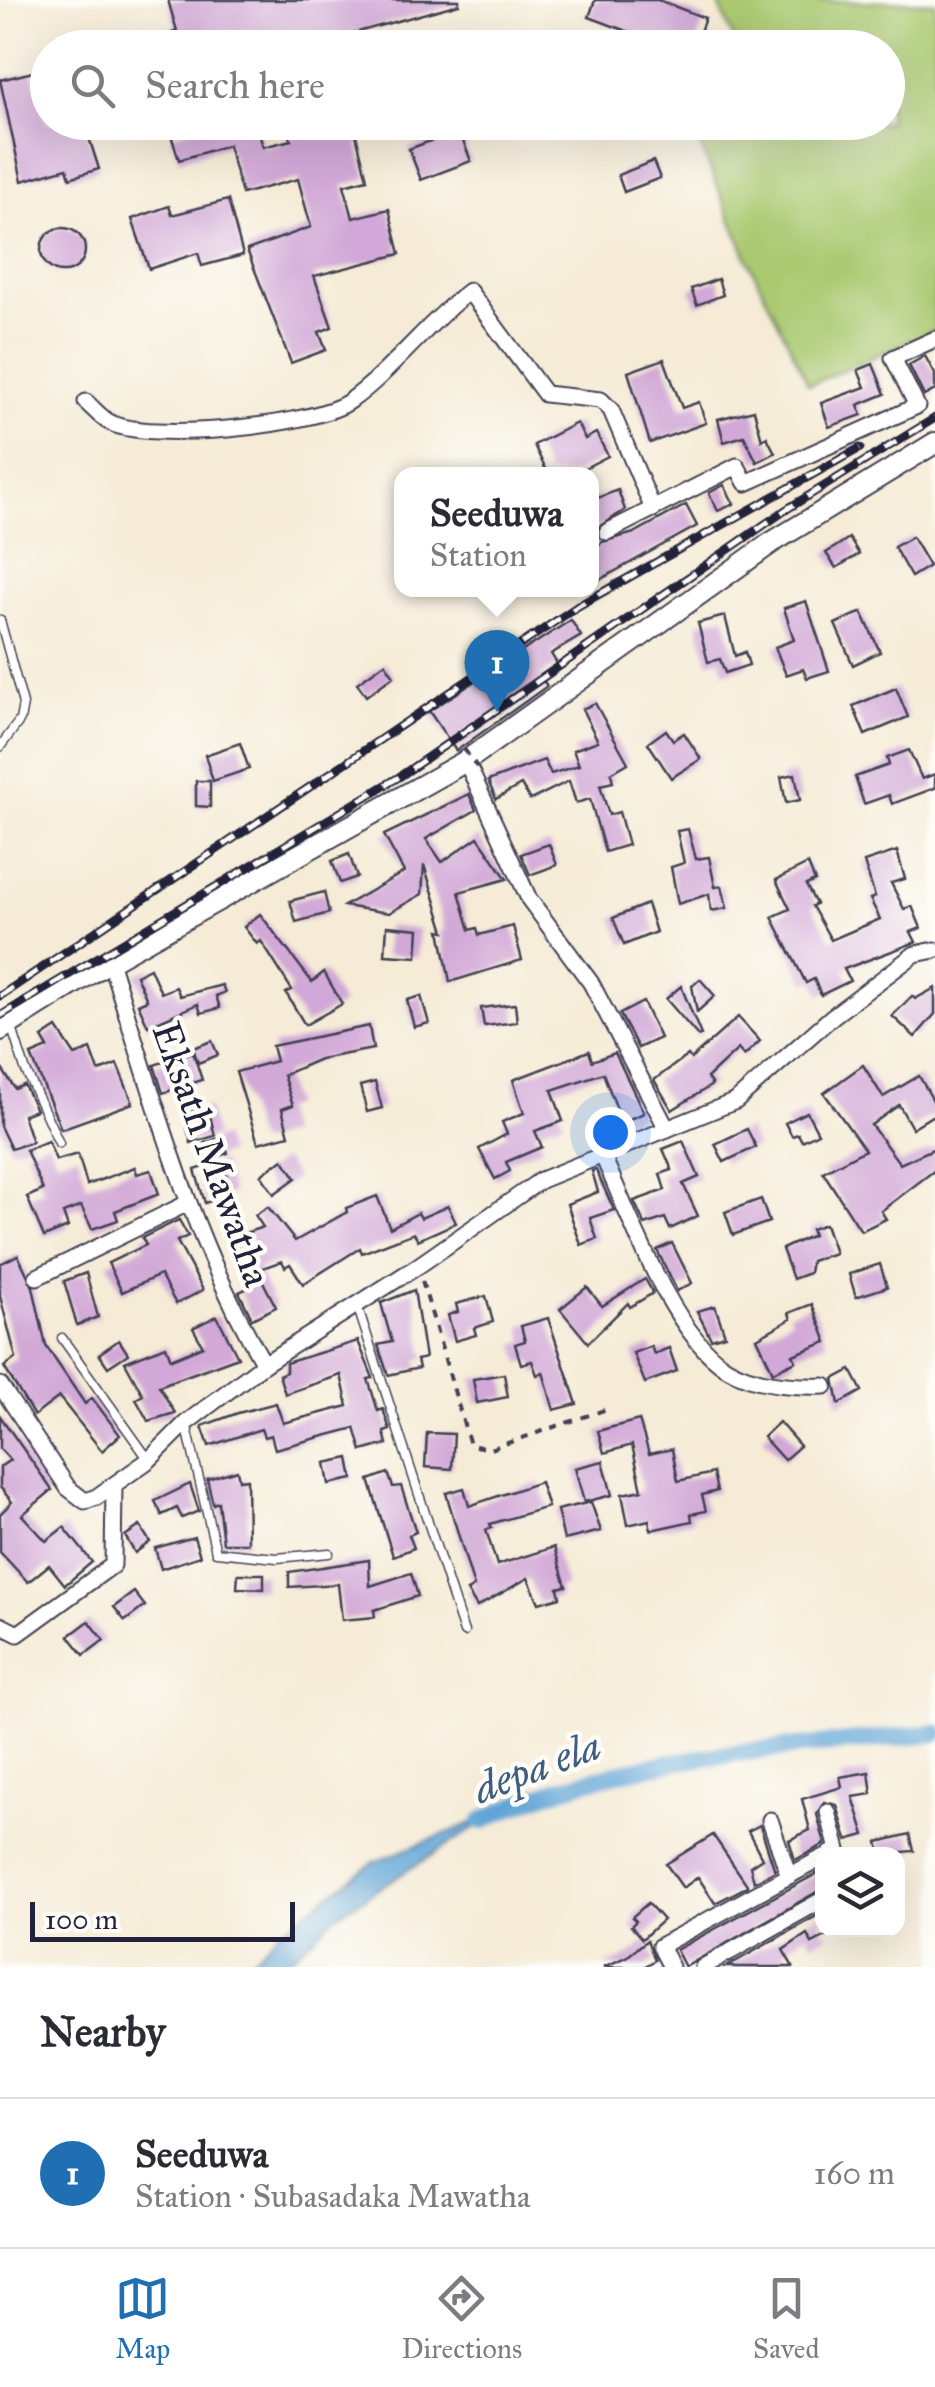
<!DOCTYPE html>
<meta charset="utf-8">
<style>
body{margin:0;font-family:"IM FELL Great Primer",serif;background:#f2f2f3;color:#2b2b33}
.controls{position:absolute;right:30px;bottom:30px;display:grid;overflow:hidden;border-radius:20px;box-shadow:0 10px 40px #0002}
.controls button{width:90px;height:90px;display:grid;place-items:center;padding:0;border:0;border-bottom:2px solid #e1e1e2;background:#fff;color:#2b2b33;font:50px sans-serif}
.scale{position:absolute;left:30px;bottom:25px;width:265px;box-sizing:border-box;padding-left:10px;border:5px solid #22223b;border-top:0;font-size:28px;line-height:35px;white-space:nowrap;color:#22223b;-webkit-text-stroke:8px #fdfcf7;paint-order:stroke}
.you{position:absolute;left:610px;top:1132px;width:35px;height:35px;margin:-25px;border:8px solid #fff;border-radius:50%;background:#1a73e8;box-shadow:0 0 0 15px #1a73e833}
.badge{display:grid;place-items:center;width:65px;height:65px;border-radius:50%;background:#1f6fb2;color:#fff;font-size:32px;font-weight:700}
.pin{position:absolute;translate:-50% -82px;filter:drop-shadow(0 2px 5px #0008)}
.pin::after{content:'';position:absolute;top:52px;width:35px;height:30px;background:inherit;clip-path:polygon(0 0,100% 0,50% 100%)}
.popup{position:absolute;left:394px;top:467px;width:205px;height:130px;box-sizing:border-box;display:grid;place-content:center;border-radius:20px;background:#fff;filter:drop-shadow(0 2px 8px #0005);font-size:32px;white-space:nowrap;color:#7c7c81}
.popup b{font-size:38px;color:#2b2b33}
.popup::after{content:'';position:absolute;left:50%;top:100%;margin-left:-20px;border:20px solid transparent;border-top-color:#fff}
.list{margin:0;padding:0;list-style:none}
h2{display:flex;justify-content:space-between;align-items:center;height:130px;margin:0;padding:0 40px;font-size:42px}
h2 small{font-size:32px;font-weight:400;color:#7c7c81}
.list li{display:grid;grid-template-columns:65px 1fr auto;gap:30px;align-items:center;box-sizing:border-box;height:150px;padding:0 40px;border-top:2px solid #e1e1e2}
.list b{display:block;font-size:38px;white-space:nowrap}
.list p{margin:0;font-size:32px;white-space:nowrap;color:#7c7c81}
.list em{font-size:32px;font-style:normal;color:#7c7c81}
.icon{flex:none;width:55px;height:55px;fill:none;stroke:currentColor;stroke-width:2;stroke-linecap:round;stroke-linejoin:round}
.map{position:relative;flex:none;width:935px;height:1967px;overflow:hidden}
.search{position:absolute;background:#fff;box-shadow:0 10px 40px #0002;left:30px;right:30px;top:30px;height:110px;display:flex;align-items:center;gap:25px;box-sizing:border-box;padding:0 35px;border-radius:55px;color:#7c7c81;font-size:38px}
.sheet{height:280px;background:#fff}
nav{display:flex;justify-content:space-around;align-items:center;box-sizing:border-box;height:140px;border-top:2px solid #e1e1e2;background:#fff;font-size:28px;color:#7c7c81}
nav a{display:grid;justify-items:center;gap:5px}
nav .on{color:#1f6fb2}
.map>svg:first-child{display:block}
</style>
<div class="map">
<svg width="935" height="1967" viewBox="0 0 935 1967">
<rect width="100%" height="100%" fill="#fdfcf7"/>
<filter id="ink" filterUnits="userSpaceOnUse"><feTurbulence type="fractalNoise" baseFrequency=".01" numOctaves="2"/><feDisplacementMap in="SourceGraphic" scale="20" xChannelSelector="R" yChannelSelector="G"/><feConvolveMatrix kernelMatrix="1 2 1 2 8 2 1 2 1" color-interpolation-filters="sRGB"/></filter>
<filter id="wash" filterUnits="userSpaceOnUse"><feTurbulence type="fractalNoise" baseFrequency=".0048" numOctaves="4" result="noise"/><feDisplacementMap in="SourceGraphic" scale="40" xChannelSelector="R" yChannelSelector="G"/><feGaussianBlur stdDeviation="2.25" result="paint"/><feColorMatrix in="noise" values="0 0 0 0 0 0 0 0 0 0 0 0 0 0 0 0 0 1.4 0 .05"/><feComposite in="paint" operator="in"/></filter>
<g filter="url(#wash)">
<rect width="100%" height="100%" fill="#f5ebd6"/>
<path fill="#aac971" stroke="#667656" stroke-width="2.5" d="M717,0L935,2V330L809,385L749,262L691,123L888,122V48L737,47Z"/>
<path fill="#61a5d6" stroke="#426488" stroke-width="2.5" d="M500,1812L337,1915L281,1967H244L280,1931L372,1863Z"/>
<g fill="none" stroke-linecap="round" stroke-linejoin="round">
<path stroke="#61a5d6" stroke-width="18" d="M482,1821C618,1751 786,1751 935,1733"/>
</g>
<g id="blocks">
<g fill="#d1a8d7">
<path d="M168,0H459V4L350,34L354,48H135L177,31Z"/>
<path d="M595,0H658L705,18L694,48H672L589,17Z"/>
<path d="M33,72L46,122H84L99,169L70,178L67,168L22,181L0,80Z"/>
<path d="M210,122H256L263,147L291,140L285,122H353L367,179L344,185L353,218L389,209L400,254L314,276L332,327L319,332L326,350L291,363L247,250L311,227L298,179L242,194L228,145L179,160L171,135Z"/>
<path d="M459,130L471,161L421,180L409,149Z"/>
<path d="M653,161L660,178L624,192L618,175Z"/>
<path d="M228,200L243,255L202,266L198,253L149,269L132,219L169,206L172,215Z"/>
<circle cx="63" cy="250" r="22"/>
<path d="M718,279L723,295L697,305L691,289Z"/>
<path d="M925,356L935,374V390L924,396L909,365Z"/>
<path d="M664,359L682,408L699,402L706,423L650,443L628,372Z"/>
<path d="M873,364L885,394L858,405L862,415L829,427L821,403L865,387L858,370Z"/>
<path d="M754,410L762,440L767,437L775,453L757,462L744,436L724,442L718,419Z"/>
<path d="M577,423L585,439L596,433L608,456L573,474H548L534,445Z"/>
<path d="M724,485L734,504L718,511L709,493Z"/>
<path d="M618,490L625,510L597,528L592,500Z"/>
<path d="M686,505L697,526L592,584V553L602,542L634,533Z"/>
<path d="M912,537L929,566L911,577L894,547Z"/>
<path d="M849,538L859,554L836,568L826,553Z"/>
<path d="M806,601L829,671L807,678L803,669L786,675L775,647L794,640L784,608Z"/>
<path d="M862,612L880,652L853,665L835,624Z"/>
<path d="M725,616L735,656L745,652L749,665L725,673L720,659L708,662L698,623Z"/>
<path d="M571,620L581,636L551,654L558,665L540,676L547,686L456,751L429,711Z"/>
<path d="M385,663L394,676L366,696L357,683Z"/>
<path d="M896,688L908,717L865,735L853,706Z"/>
<path d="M595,703L628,763L611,773L613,782L600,785L609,815L619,812L628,845L605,852L590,799L576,803L569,781L530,800L521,785L496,799L488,781L544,760L551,774L579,765L573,750L598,741L582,709Z"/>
<path d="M666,730L673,740L684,733L701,759L671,778L648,743Z"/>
<path d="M240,743L249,769L213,781L205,755Z"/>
<path d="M909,750L922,779L935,774V788L892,804L889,795L864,804L855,777L889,765L887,758Z"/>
<path d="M795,774L800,800L786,803L781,777Z"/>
<path d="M196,781H210V807L196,806Z"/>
<path d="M469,794L476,810L426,839L442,862L478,837L507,879L459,892L470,930L477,928L479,935L513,926L522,960L450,982L440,930L445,931L424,865L422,894L389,913L344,906L404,872L384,835Z"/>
<path d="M688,829L696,859L709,857L715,887L722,886L727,908L711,911L709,894L678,904L671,867L684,863L677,831Z"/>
<path d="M549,844L557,865L530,875L521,854Z"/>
<path d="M897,851L905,879L891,883L904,909L912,906L921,928L911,932L916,942L844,969L850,981L821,995L814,979L806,983L772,917L790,909L776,880L808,864L815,881L806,885L816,904L812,906L831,940L880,919L870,899L875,897L864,862Z"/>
<path d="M349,854L357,877L340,883L332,861Z"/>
<path d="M324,892L329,913L296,922L290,901Z"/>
<path d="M647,904L656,932L624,945L613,918Z"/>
<path d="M260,914L312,982L324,972L342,1004L305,1025L286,993L292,990L261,941L257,944L244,927Z"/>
<path d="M387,926L419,929L417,957L385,955Z"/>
<path d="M150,968L161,993L176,987L180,996L222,985L225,992L216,996L220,1008L201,1013L198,1004L148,1026L138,1004L147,1000L136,975Z"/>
<path d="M700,979L715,996L697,1012L692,986Z"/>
<path d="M681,986L701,1035L698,1036L666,999Z"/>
<path d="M935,988V1014L915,1037L892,1016L912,996L915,999Z"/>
<path d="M421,996L429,1023L414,1027L407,1000Z"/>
<path d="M643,1002L660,1038L638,1048L620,1014Z"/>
<path d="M515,1004L517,1022L484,1026L481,1008Z"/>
<path d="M738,1017L760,1041L744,1056L738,1049L707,1078L712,1085L672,1110L654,1080L688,1055L691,1059Z"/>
<path d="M369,1026L373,1049L320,1059L283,1075L293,1105L282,1109L289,1135L258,1143L236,1072L276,1061L272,1046Z"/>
<path d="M57,1028L75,1055L91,1049L99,1071L117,1064L133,1103L61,1129L31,1055L48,1048L42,1038Z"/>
<path d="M212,1041L218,1055L198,1063L193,1048Z"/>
<path d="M589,1051L592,1061L615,1053L644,1113L622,1122L603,1073L552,1090L563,1121L535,1131L542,1147L506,1162L510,1171L495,1179L479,1149L507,1134L502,1122L524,1113L513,1080Z"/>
<path d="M193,1052L202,1080L163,1093L154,1065Z"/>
<path d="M863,1065L883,1097L919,1076L935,1104V1114L912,1128L899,1105L871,1125L900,1164L935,1148V1170L881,1211L886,1219L861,1231L823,1172L865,1150L824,1093Z"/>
<path d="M0,1066L15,1089L24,1085L36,1110L23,1115L32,1142L11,1149L0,1126Z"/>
<path d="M375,1082L382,1108L367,1112L360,1086Z"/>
<path d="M208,1108L215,1136L191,1143L183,1114Z"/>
<path d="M807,1112L818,1133L802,1141L798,1134L792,1136L785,1123Z"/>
<path d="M747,1129L756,1147L724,1162L715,1144Z"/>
<path d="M222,1137L228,1153L210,1159L205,1143Z"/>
<path d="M48,1141L56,1160L78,1154L87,1185L135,1167L137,1174L151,1170L159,1194L115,1211L118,1220L92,1229L81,1206L63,1213L68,1227L44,1237L27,1197L43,1190L26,1150Z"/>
<path d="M683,1141L699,1177L683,1184L698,1216L670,1229L665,1218L645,1225L634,1201L665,1190L660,1174L672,1170L663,1149Z"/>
<path d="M283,1159L296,1178L274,1194L261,1175Z"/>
<path d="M222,1161L232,1194L205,1203L195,1170Z"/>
<path d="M596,1170L614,1210L590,1218L597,1239L581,1245L567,1204L598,1192L592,1171Z"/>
<path d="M377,1196L390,1228L418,1213L421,1218L448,1206L456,1223L418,1240L414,1233L362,1253L360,1248L303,1284L290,1264L285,1267L282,1261L257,1270L276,1307L252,1319L239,1292L250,1287L233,1237L263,1227L255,1215L268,1207L295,1241L347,1212L346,1208Z"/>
<path d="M761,1199L769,1222L733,1235L725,1212Z"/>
<path d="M179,1220L188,1236L177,1241L203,1290L176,1304L160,1275L122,1292L108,1263L146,1245L142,1238Z"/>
<path d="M825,1224L835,1253L811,1261L809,1273L793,1279L782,1249L813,1235L811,1229Z"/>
<path d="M672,1243L692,1283L677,1291L657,1250Z"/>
<path d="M18,1255L33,1287L46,1346L85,1404L92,1398L120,1435L102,1451L59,1397L34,1416L4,1367L16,1358L0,1296V1264Z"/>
<path d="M880,1264L887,1287L856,1297L849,1274Z"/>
<path d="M86,1273L98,1317L77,1325L64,1281Z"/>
<path d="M645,1279L653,1293L630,1307L628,1303L588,1343L560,1309L587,1287L602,1306Z"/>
<path d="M414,1290L425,1358L417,1360L419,1368L388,1375L378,1345L392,1342L381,1303Z"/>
<path d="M486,1296L493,1322L474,1328L476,1335L455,1341L448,1315L458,1312L456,1304Z"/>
<path d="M812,1304L827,1342L793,1355L796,1361L773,1372L757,1338L791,1319L789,1313Z"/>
<path d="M715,1306L725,1335L711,1339L697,1311Z"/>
<path d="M217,1316L238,1357L159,1386L175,1413L148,1421L136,1399L143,1395L125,1362L166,1346L171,1359L203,1346L193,1328Z"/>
<path d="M548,1318L577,1404L554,1410L543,1372L537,1375L532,1361L521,1364L515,1344L525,1341L521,1326Z"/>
<path d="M119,1340L128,1354L108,1367L99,1354Z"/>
<path d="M358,1341L373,1378L368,1379L378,1411L383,1409L390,1430L384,1432L387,1444L362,1451L355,1428L275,1449L271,1435L264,1437L261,1429L209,1446L202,1426L238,1413L276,1403L283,1423L348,1406L341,1375L285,1394L279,1375L286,1372V1363Z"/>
<path d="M651,1346L654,1354L669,1348L677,1371L645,1383L633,1353Z"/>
<path d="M851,1370L862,1391L839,1404L834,1379Z"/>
<path d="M504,1374L508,1397L477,1403L473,1379Z"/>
<path d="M0,1416L52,1490L22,1515L46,1541L64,1527L92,1562L65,1585L49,1565L28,1582L0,1552V1514L12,1502L0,1487V1467L10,1460L0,1449Z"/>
<path d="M639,1420L649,1454L672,1449L678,1481L713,1473L717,1491L702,1495L706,1511L691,1514L692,1521L651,1530L649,1520L628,1525L622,1494L642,1490L632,1445L604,1453L598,1431Z"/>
<path d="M779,1422L800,1446L784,1460L763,1437Z"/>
<path d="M427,1433L454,1434L452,1469L425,1467Z"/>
<path d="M349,1458L353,1479L329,1484L325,1463Z"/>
<path d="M603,1461L612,1495L584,1502L575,1468Z"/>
<path d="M237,1470L239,1480L247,1479L248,1543H223L218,1502L213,1504L207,1479Z"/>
<path d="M388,1473L393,1487L401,1486L416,1532L409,1535L414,1548L393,1556L369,1480Z"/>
<path d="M540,1482L548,1507L490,1524L492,1528L486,1530L497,1565L554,1547L566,1586L558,1588L560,1597L539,1603L528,1578L477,1607L467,1591L474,1587L446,1493L464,1488L469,1506Z"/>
<path d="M190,1484L199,1511L182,1518L177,1508L162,1515L155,1501Z"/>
<path d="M591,1502L601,1531L564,1540L557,1510Z"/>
<path d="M140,1526L150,1542L135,1553L125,1536Z"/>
<path d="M194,1537L200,1556L161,1569L155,1548Z"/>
<path d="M369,1560L370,1586L411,1573L418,1596L374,1610L375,1617L342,1620L338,1584L289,1587V1572Z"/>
<path d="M238,1574H264V1589L237,1588Z"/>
<path d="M134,1592L145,1606L125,1621L114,1607Z"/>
<path d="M89,1621L104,1640L84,1655L69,1636Z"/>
<path d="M869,1772L872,1794L853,1797L865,1835L847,1840L837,1805L824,1802L817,1814L825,1844L795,1860L789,1840L810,1830L802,1799L842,1787L840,1777Z"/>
<path d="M760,1825L775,1871L754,1882L750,1866L762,1858L748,1831Z"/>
<path d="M910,1834L914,1851L881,1854L878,1842Z"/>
<path d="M713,1835L748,1886L715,1903L698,1877L683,1888L666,1864Z"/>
<path d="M822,1871V1889L685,1967L676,1950Z"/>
<path d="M648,1903L663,1920L642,1939L631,1926L636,1921L632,1917Z"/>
<path d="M822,1913V1930L830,1934L812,1943L807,1934L783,1950L793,1967H726Z"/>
<path d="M647,1940L655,1960L644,1967H603L627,1957Z"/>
</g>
</g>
</g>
<g filter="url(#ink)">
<use href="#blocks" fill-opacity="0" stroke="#424052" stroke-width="2.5"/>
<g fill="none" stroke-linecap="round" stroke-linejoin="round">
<g stroke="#424052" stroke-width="11">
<g id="service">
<path d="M0,620L23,704L20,720L0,747"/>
<path d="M12,1028L25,1069L59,1143"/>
<path d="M357,1305L464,1632"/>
<path d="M62,1338L149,1460"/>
<path d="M186,1423L216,1552L277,1558L329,1553"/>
</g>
</g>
<g stroke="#424052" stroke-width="19">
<g id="minor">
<path d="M86,402C93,408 100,417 109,422C145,443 316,426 350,401C392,371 426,324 469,291L545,394L601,400L611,410L653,509"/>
<path d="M607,532L737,466L746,483L917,406L893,358L935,339"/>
<path d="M466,761L529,899L591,983L667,1129"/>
<path d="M110,961C154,1099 191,1239 264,1364"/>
<path d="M602,1154C628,1212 672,1335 727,1368C755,1385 793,1387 825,1386"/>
<path d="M37,1277L188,1203"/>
<path d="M0,1385L68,1488L85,1501L95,1498L149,1460L186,1423L264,1364L418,1266L541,1180L736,1101L833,1016L915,954L935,950"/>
<path d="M0,1625L18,1634L113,1565L114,1486"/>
<path d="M828,1812L838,1850L830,1854"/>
<path d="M770,1820L789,1876"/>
<path d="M671,1967L660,1946L822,1858"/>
<path d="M703,1967L822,1900"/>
</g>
</g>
<g stroke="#424052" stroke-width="24">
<path id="tertiary" d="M0,1030L110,961L466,761L771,543L935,443"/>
</g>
<path stroke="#424052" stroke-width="4" stroke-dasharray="8 8" stroke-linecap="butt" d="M422,1281L470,1445L490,1449L607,1409"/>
<use href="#service" stroke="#fff" stroke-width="8"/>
<use href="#minor" stroke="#fff" stroke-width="15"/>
<use href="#tertiary" stroke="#fff" stroke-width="20"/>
<g stroke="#22223b" stroke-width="9">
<g id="rail">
<path d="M0,996L578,606L860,448"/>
<path d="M0,1016L399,777L787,509L935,418"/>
</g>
</g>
<use href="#rail" stroke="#fdfcf7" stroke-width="5" stroke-dasharray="15" stroke-linecap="butt"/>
<path stroke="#424052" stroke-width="4" stroke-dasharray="8 8" stroke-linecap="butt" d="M464,749L477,767"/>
</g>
</g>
<g text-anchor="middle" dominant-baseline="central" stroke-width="9" stroke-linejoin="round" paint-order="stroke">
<g font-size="40" fill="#22223b" stroke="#fdfcf7">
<text transform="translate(212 1154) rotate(70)">Eksath Mawatha</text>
</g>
<g font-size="42" font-style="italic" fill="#3e5d81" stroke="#fdfcf7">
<text transform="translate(537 1767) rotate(-21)">depa ela</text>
</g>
</g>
</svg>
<div class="controls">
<button><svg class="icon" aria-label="layers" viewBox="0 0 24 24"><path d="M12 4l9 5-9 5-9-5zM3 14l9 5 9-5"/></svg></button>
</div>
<div class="scale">100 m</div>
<div class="you"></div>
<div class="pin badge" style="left:497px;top:712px">1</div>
<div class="popup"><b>Seeduwa</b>Station</div>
<div class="search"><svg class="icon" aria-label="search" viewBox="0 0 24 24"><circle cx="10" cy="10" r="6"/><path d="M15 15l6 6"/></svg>Search here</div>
</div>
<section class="sheet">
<h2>Nearby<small></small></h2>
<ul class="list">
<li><span class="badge">1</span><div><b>Seeduwa</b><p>Station · Subasadaka Mawatha</p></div><em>160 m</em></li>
</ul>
</section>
<nav>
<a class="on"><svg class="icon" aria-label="map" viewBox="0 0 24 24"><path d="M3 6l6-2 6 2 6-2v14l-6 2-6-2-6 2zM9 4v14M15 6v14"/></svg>Map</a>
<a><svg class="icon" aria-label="directions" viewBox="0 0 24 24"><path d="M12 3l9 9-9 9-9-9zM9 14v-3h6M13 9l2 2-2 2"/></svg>Directions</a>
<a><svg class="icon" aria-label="saved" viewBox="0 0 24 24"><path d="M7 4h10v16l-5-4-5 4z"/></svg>Saved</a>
</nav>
